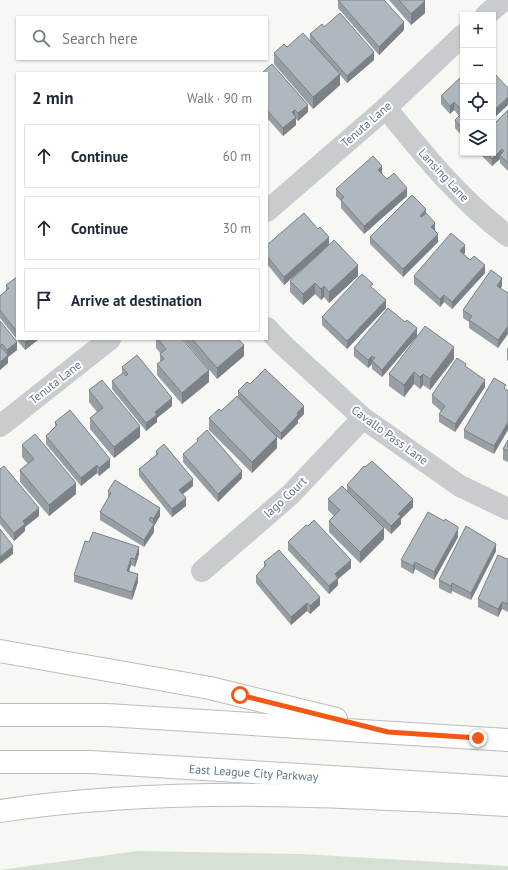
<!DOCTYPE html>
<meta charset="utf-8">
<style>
body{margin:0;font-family:"PT Sans",sans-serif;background:#f6f6f7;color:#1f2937}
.controls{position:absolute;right:12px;top:12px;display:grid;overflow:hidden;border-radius:0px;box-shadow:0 1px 3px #0004}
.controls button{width:36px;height:36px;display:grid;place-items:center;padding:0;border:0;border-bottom:1px solid #e0e1e3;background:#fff;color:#1f2937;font:20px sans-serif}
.stop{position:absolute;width:12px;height:12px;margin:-9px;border:3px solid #f55715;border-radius:50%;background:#fff}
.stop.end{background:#f55715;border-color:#fff;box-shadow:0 1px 4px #0008}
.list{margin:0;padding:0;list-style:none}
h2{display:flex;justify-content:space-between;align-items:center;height:52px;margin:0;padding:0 16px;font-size:17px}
h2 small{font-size:13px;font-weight:400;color:#747a83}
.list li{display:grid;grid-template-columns:26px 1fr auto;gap:12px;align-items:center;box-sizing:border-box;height:64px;margin:0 8px 8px;padding:0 8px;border:1px solid #e0e1e3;border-radius:0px}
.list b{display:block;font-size:15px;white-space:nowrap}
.list em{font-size:13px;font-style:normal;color:#747a83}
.icon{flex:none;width:22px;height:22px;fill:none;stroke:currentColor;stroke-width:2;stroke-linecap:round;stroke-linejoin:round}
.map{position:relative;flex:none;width:508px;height:870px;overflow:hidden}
.search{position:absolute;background:#fff;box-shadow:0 1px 3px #0004;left:16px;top:16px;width:252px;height:44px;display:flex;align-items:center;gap:10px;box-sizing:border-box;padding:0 14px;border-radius:0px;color:#747a83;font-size:15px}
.panel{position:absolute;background:#fff;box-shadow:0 1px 3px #0004;left:16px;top:72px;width:252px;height:268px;border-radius:0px}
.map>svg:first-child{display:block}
</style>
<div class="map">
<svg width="508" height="870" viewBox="0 0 508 870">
<rect width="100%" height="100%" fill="#f7f7f3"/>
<path fill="#d7e0d4" d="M138,851L301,854L508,866V870H0Z"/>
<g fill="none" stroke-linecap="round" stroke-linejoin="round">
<g stroke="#b9bdc1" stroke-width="24">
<g id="major">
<path d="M0,651L210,688L336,719"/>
<path d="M0,715H107L508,740"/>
<path id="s1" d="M0,762H91L508,788"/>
<path d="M0,811C168,786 339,795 508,805"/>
</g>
</g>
<g stroke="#c9cccf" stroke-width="22">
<path d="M486,15L504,0"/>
<path d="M386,108C423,154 460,200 508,236"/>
<path d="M267,211L386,108L463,35"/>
<path d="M267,328L281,343L363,418L460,486L508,509"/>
<path d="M0,426L110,339"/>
<path d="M202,571L290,495L363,418"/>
</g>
<use href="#major" stroke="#fff" stroke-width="22"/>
</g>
<g fill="#979ea4">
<path d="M338,0L404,30L379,55L338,8Z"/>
<path d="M389,0H424L425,13L411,25Z"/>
<path d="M324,27L374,60L347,83L340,75V85L313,109L274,64V53L287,47L310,41V34Z"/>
<path d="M272,64L308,105V112L298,121L296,119V125L283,136L267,118V73H263V72Z"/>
<path d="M463,75V137L455,128V120L459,116L454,110L450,114L441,104V96Z"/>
<path d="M508,110V171L500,163V159L492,166L479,153H493Z"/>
<path d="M382,174L387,179L407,196L364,234L341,208V201L336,196V189Z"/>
<path d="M426,214L435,231L438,242L403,277L370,244V237Z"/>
<path d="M329,244L358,276L329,303L324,297L321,300L315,294L303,305L290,292V281L309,263L284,285L267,264V245Z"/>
<path d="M465,253L464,255L485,273L452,309L444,302L440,307L414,284V276Z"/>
<path d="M17,277V339H39L25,350L0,318V296L6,291V285Z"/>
<path d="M502,286L501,288L498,348L469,328V322L463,318V310Z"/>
<path d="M373,288L386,308L347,349L322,325V317Z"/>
<path d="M0,321L17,350L8,357V363L0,370Z"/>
<path d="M405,322L417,336L382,377L372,369V364L368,368L354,356V348Z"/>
<path d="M156,339H158L209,382L182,404L157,375V364L160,362V354H161L156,348Z"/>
<path d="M183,339H238L244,356L217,379Z"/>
<path d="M508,347V361L507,360V349Z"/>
<path d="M454,359L430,390L423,385L420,389L414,384L404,397L389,386V374Z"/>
<path d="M122,367L172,406L157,418V422L146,431L112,389V381L122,374Z"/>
<path d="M466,367L485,387L455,432L439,422V414L441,411L432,403V395Z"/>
<path d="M250,384L304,414L298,420V423L281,440L277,437V448L252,473L209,430V418L221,411L238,397V391Z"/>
<path d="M506,389L494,454L464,438V430Z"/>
<path d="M89,390L140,437L114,458L90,429V418L97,412L89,402Z"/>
<path d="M55,422L110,467L99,476L97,473L81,486L46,444V436L55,427Z"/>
<path d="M197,439L242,478L218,502L183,462V454L197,443Z"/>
<path d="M508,440V462L503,460V449Z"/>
<path d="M22,445L76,494L49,516L20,482V470L28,464L22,457Z"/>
<path d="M156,451L193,486L183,494L186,506L172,517L139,476V469L156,455Z"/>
<path d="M0,469L39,516L25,527V531L14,541L0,524Z"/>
<path d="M347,485L413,507L401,519V524L391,534L376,520L384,539L360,563L329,532V521L334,516L328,510V499L347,491Z"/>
<path d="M108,491L160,516L154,526V532L144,547L100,520V512L108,499Z"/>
<path d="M458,537L434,580L415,569L413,574L401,567V560Z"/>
<path d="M288,542L351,568L338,579V585L329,594L288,550Z"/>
<path d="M496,551L471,600L452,591L451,594L439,588V580Z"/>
<path d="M139,554L135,567L131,565L129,571L138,582L132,600L74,582V575Z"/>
<path d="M508,558V612L502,609L498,617L478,607V599Z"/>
<path d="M264,562L320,605L310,614L307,611L291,625L256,583V576L264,567Z"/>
</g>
<g fill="#7b8186">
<path d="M425,1V13L411,25V14Z"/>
<path d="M404,22V30L379,55V47Z"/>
<path d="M374,52V60L347,83V76Z"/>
<path d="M340,74V85L313,109V97Z"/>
<path d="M508,97V105L493,119V111Z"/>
<path d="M454,102V110L450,114V106Z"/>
<path d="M308,105V112L298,121V113Z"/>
<path d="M295,110V117H296V125L283,136V128L292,112Z"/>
<path d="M502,149V156L500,155V159L492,166V159Z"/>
<path d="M382,166V174L378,170Z"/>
<path d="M407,188V196L364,234V226Z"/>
<path d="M426,209V217L420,224V216Z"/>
<path d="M435,223V231L431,227Z"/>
<path d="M438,234V242L403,277V269Z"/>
<path d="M329,237V245L284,285V277Z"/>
<path d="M465,245V253L460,259V251Z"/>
<path d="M358,265V276L329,303V292Z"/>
<path d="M485,265V273L452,309V302Z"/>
<path d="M502,278V286L497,294V286Z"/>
<path d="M315,283V294L303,305V294Z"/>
<path d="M324,286V297L321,300V289Z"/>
<path d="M444,295V302L440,307V299Z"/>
<path d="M386,300V308L347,349V341Z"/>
<path d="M508,326V334L498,348V340Z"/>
<path d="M417,328V336L382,377V370Z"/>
<path d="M29,339H39L25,350V342Z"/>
<path d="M17,342V350L8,357V363L0,370V362L7,356V350Z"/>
<path d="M244,345V356L217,379V368Z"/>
<path d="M454,347V359L430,390V379Z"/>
<path d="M372,356V362V361V364L368,368V360Z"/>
<path d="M209,370V382L182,404V393Z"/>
<path d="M414,372V384L404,397V385Z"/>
<path d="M423,374V385L420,389V377Z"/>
<path d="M485,380V387L455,432V424Z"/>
<path d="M172,398V406L157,418V422L146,431V423L155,412Z"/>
<path d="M304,406V414L298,420V423L281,440V433L297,413Z"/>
<path d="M508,422V430L494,454V446Z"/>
<path d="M140,426V437L114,458V447Z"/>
<path d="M277,437V448L252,473V462Z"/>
<path d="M110,459V467L99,476V468Z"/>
<path d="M97,465V473L81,486V478Z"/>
<path d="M242,471V478L218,502V494Z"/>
<path d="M193,479V486L179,497V490Z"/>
<path d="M76,483V494L49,516V505Z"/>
<path d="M186,498V506L172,517V509Z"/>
<path d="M413,499V507L401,519V524L391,534V526L398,514Z"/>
<path d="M39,508V516L25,527V531L14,541V533L23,521Z"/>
<path d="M160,508V516L154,526V532L144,547V540L153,525V519Z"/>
<path d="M384,528V539L360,563V552Z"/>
<path d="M458,529V537L434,580V572Z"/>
<path d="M496,544V551L471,600V593Z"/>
<path d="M13,546V554L0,564V557Z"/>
<path d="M139,547V554L135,567V559Z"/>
<path d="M131,558V565L127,578V571Z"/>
<path d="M351,560V568L338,579V585L329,594V586L335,574Z"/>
<path d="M415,562V569L413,574V566Z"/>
<path d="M138,574V582L132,600V592Z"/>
<path d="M452,583V591L451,594V586Z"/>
<path d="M320,597V605L310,614V606Z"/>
<path d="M502,602V609L498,617V609Z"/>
<path d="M307,603V611L291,625V617Z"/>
</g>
<g fill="#b0b8bf" stroke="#7b8186">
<path d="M338,0H384L404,22L379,47Z"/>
<path d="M399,0H424L425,1L411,14Z"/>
<path d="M340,13L374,52L347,76L310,34L322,24L324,27Z"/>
<path d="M303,33L340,74L313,97L274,53L284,44L287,47Z"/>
<path d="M272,64L308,105L298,113L295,110L292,112L296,117L283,128L267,110V73H263V72Z"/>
<path d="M493,72L508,88V97L493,111Z"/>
<path d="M463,75V112L454,102L450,106L441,96Z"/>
<path d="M508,110V163L500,155L504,151L502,149L492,159L486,153H493V125Z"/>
<path d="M463,112V129L455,120Z"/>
<path d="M373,156L382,166L378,170L387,179L394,173L407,188L364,226L341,200L344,197L336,189Z"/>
<path d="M412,195L426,209L420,216L422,217L426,213L435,223L431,227L438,234L403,269L370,237Z"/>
<path d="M304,213L318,229L320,227L329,237L284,277L267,256V245Z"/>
<path d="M451,233L465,245L460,251L470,260L474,256L485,265L452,302L444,295L440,299L414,276Z"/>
<path d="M334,240L358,265L329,292L324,286L321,289L315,283L303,294L290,281Z"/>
<path d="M491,270L502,278L497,286L508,293V292V326L498,340L469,320L472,316L463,310Z"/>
<path d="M362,274L373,284L370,286L386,300L347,341L322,317Z"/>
<path d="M17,277V332L0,310V296L9,288L6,285Z"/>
<path d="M388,308L405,322L407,320L417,328L382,370L372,361L375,358L372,356L368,360L354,348Z"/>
<path d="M0,321L17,342L7,350L2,344L0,346L8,355L0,362Z"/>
<path d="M425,326L454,347L430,379L423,374L420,377L414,372L404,385L389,374Z"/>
<path d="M23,339H29L25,342Z"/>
<path d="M158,339H182L209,370L182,393L157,364L164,359L160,354L166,349Z"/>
<path d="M192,339H238L244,345L217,368Z"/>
<path d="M137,355L172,398L155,412L157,415L146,423L112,381L123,373L126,376L128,374L122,367Z"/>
<path d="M457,358L466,364L465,366L485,380L455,424L439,414L445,406L432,395Z"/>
<path d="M265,369L304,406L297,413L298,415L281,433L238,391L247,382L250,384Z"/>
<path d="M494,378L506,385L504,388L508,391V422L494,446L464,430Z"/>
<path d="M102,380L140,426L114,447L90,418L103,408L89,390Z"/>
<path d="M237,396L277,437L252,462L209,418L219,409L221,411Z"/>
<path d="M70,410L110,459L99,468L97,465L81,478L46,436L57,425L55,422Z"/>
<path d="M207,430L242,471L218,494L183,454L198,441L197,439Z"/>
<path d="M35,434L76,483L49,505L20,470L34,459L22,445Z"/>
<path d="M508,440V451L503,449Z"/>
<path d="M164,444L193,479L179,490L186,498L172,509L139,469L158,454L156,451Z"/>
<path d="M372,461L413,499L398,514L401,516L391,526L347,485L364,466L365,467Z"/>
<path d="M4,466L39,508L23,521L25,524L14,533L0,516V469Z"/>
<path d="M115,480L160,508L153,519L151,517L149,520L154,524L144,540L100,512L111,493L108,491Z"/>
<path d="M342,486L384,528L360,552L329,521L340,510L328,499Z"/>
<path d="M428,512L444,521L445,519L458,527V529L434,572L415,562L413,566L401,560Z"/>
<path d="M314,520L351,560L335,574L338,578L329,586L288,542L306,525L308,526Z"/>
<path d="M466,526L496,544L471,593L452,583L451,586L439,580Z"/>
<path d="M0,529L13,546L0,557Z"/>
<path d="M93,532L139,547L135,559L131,558L127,571L138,574L132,592L74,575L85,541L89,542Z"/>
<path d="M279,550L320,597L310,606L307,603L291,617L256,576L266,565L264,562Z"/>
<path d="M498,555L507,559L508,558V604L502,602L498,609L478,599Z"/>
</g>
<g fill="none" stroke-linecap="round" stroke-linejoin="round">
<path stroke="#f55715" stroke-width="5" d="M240,695L388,732L478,738"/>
</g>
<g text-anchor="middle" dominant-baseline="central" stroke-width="4" stroke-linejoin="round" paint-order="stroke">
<g font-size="12" fill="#637588" stroke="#fff">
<text transform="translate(366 124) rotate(-41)">Tenuta Lane</text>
<text transform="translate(444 175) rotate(47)">Lansing Lane</text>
<text transform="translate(55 382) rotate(-38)">Tenuta Lane</text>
<text transform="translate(390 435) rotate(36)">Cavallo Pass Lane</text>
<text transform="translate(285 497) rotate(-43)">Iago Court</text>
<text stroke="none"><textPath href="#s1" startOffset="254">East League City Parkway</textPath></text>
</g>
</g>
</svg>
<div class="controls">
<button>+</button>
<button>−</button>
<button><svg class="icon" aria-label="locate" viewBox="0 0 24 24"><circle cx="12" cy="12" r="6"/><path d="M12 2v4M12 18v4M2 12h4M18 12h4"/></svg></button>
<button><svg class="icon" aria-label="layers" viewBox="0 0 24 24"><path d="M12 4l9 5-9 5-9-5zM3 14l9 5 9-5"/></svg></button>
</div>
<div class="stop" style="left:240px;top:695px"></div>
<div class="stop end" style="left:478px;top:738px"></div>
<div class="search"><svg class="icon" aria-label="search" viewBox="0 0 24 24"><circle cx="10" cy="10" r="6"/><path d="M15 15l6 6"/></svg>Search here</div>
<section class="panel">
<h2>2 min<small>Walk · 90 m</small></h2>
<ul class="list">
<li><svg class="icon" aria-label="ahead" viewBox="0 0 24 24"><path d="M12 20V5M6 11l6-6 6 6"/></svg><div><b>Continue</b></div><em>60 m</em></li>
<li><svg class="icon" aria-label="ahead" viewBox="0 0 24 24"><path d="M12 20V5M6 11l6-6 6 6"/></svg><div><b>Continue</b></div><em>30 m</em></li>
<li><svg class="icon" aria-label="arrive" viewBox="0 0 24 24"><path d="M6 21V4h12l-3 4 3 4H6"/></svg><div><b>Arrive at destination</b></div></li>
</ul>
</section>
</div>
